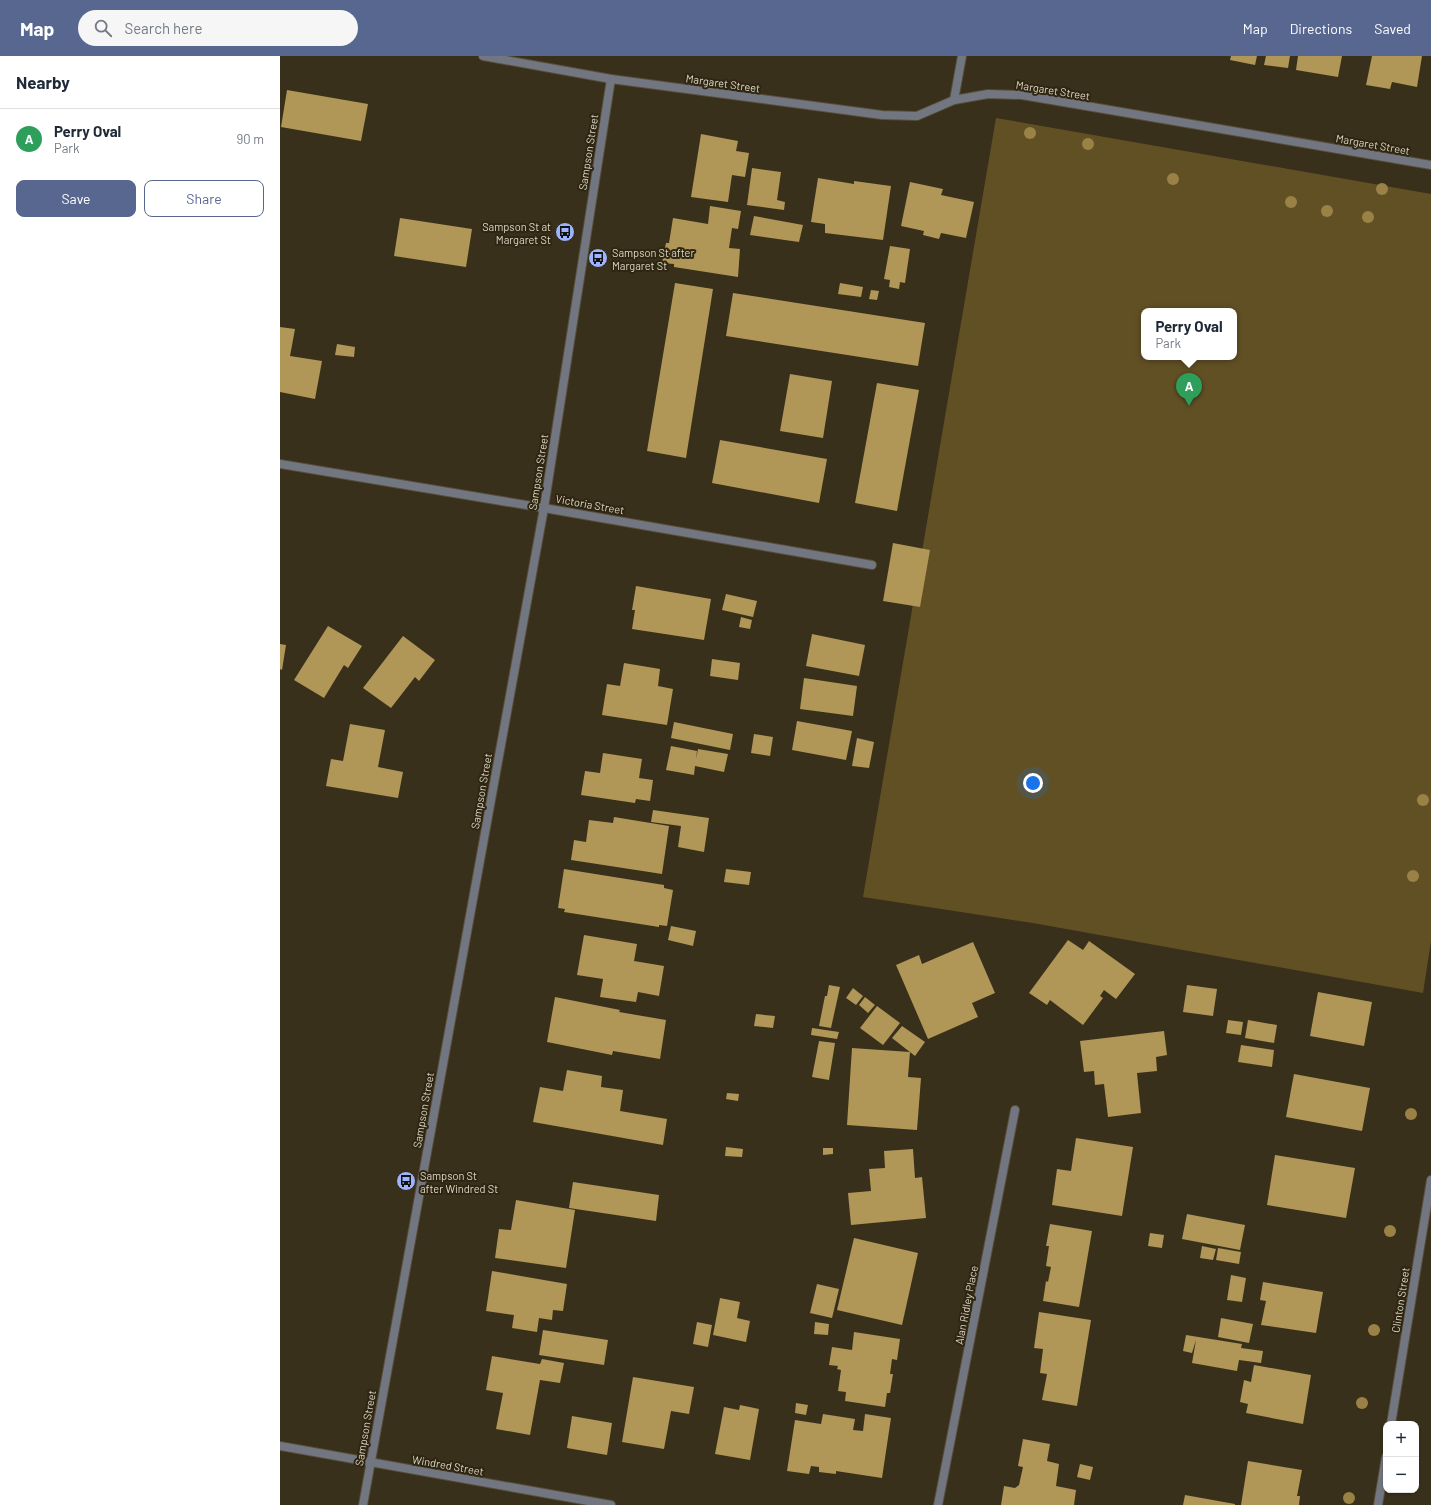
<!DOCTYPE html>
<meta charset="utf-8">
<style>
body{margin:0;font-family:Barlow,sans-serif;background:#f6f6f7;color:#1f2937}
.controls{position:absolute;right:12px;bottom:12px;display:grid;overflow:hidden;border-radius:8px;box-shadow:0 1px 3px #0004}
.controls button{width:36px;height:36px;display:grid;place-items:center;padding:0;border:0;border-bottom:1px solid #e0e1e3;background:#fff;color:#1f2937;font:20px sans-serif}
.you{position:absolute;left:753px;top:727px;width:14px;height:14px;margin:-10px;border:3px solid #fff;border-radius:50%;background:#1a73e8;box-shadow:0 0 0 6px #1a73e833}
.badge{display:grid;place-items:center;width:26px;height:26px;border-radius:50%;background:#586790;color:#fff;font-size:13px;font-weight:700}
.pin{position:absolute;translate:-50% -33px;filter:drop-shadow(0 1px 2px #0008)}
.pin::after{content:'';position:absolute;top:21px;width:14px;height:12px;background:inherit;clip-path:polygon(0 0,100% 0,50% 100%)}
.popup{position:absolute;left:861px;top:252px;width:96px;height:52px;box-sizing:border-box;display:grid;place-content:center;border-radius:8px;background:#fff;filter:drop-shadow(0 1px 3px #0005);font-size:13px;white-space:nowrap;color:#747a83}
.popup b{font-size:15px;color:#1f2937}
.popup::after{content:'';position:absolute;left:50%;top:100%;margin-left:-8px;border:8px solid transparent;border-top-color:#fff}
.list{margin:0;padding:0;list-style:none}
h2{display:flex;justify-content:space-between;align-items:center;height:52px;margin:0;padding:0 16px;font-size:17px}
h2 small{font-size:13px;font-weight:400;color:#747a83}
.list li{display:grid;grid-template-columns:26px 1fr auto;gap:12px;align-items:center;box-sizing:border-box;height:60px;padding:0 16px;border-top:1px solid #e0e1e3}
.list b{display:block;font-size:15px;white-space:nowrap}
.list p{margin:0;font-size:13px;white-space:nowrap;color:#747a83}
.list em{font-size:13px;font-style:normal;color:#747a83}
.actions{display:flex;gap:8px;padding:12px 16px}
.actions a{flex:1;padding:9px 0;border:1px solid #586790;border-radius:8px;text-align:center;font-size:14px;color:#586790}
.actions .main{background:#586790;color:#fff}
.icon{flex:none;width:22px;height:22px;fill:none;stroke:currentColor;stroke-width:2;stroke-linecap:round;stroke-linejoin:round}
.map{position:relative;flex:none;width:1151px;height:1449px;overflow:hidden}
header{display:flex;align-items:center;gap:24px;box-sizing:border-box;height:56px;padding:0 20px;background:#586790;color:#fff}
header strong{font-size:19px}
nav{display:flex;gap:22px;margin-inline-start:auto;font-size:14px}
.search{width:280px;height:36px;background:#f6f6f7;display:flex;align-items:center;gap:10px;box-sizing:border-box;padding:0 14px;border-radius:22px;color:#747a83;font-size:15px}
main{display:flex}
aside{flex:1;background:#fff}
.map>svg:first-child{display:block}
</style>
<header>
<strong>Map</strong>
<div class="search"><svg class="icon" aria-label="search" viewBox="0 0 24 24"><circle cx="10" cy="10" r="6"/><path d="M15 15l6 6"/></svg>Search here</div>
<nav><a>Map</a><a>Directions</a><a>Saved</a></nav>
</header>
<main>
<aside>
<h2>Nearby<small></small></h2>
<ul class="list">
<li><span class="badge" style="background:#2e9e5b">A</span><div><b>Perry Oval</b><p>Park</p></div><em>90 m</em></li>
</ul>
<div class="actions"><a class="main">Save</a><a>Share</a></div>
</aside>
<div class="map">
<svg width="1151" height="1449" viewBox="0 0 1151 1449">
<rect width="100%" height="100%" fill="#39301b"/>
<path fill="#625025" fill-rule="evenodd" d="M716,62L1151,138V885L1143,937L753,867L583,841ZM864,255H954V301H864Z"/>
<g fill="#b09657">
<path d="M951,0H977L975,9L950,4Z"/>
<path d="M986,0H1010L1008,12L984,9Z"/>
<path d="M1018,0H1062L1058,21L1016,14Z"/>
<path d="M1092,0H1142L1137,31L1112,26L1110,33L1086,29Z"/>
<path d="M7,34L88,48L81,85L1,71Z"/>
<path d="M421,78L458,85L456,95L469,97L465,121L452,119L448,146L411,141Z"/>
<path d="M472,112L501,116L497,144L505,146L504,154L467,149Z"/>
<path d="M538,122L574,128V125L611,130L603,184L545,177V168L531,166Z"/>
<path d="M630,126L663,133L661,139L694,146L686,182L661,177L659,183L643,179L644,175L621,170Z"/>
<path d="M430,150L461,155L458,173L452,172L449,192L460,193L458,221L394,211V208L382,207L386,187H389L393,162L428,168Z"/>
<path d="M474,160L523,169L519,186L470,179Z"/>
<path d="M120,162L192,173L186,211L114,200Z"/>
<path d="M610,190L630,193L625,227L620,226L619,233L609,231L610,224L604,223Z"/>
<path d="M395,227L433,233L406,402L367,395Z"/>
<path d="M560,227L583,231L581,241L558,238Z"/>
<path d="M591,234L599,235L597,244L589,243Z"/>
<path d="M453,237L645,267L638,310L446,280Z"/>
<path d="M0,271L15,273L10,300L42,305L35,343L0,336Z"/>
<path d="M57,288L75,291L74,301L55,299Z"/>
<path d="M510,318L552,325L543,382L500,375Z"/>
<path d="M597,327L639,334L617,455L575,447Z"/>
<path d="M440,384L547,403L539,447L432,427Z"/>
<path d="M613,487L650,494L640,551L603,545Z"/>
<path d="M356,530L431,543L424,584L352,573L355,554H352Z"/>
<path d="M446,538L477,545L473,561L442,554Z"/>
<path d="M461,561L472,564L470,573L459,571Z"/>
<path d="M48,570L82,590L68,612L64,609L44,642L14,624Z"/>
<path d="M532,578L585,589L579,620L526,610Z"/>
<path d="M123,580L155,604L139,625L135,621L111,652L83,632Z"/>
<path d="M0,588L6,589L2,614L0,613Z"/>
<path d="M432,603L460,607L458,624L430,620Z"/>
<path d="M344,607L380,613L378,630L393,633L387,669L322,659L327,628L340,630Z"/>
<path d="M524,622L577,630L573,660L520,653Z"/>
<path d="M517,665L572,675L566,704L512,694Z"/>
<path d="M394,666L453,678L450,694L391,682Z"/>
<path d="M70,668L105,674L98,711L123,716L118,742L46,730L51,703L63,705Z"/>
<path d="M474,678L493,681L490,700L471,697Z"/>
<path d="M577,682L594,686L589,712L572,710Z"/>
<path d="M391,690L417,695L416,703L418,693L448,698L444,716L415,710L414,719L386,714Z"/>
<path d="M323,697L362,703L359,722L373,724L370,745L356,743L355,747L301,739L305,715L320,717Z"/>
<path d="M373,754L429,762L424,796L398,791L401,770L371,766Z"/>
<path d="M334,761L389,770L382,818L291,804L294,784L306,786L309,764L333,767Z"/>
<path d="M284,813L384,829V832L393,834L387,870L379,869V871L284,856L285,853L278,852Z"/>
<path d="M446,813L471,816L469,829L444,826Z"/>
<path d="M391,870L416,875L413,890L388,884Z"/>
<path d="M304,879L357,888L354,905L384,910L379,940L358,936L356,946L320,941L323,923L297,919Z"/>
<path d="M788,884L803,894L809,885L855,918L836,943L824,934L820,940L823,942L803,969L770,944L767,949L749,937Z"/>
<path d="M693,886L715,937L692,947L698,961L648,983L616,909L639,899L642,908Z"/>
<path d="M549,929L560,931L551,972L539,970L545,940H547Z"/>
<path d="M907,929L937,933L933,960L903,956Z"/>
<path d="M573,932L583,940L576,949L566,942Z"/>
<path d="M1038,936L1092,946L1084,990L1030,980Z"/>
<path d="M275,941L340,954L339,956L386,964L380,1003L333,995L332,999L267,986Z"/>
<path d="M585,941L595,949L588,957L579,949Z"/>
<path d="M597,950L620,967L603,989L580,972Z"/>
<path d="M476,958L495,960L493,972L474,970Z"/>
<path d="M948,964L963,966L961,979L946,977Z"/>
<path d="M968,964L997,969L994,987L965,982Z"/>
<path d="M622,970L645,986L635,1000L612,982Z"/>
<path d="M532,972L559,976L557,983L531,979Z"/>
<path d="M884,975L887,999L876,1001L877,1015L857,1017L861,1057L828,1061L824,1028L815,1029L814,1015L804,1016L800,985Z"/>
<path d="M539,985L555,987L549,1024L532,1021Z"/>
<path d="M961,989L994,994L992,1011L958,1006Z"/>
<path d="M572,992L630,996L628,1021L641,1022L637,1074L567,1069Z"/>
<path d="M287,1014L322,1020L321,1031L343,1034L340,1055L387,1063L383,1089L253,1066L260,1031L283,1035Z"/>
<path d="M1014,1018L1090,1032L1082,1075L1006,1061Z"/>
<path d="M447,1037L459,1038L458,1045L446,1043Z"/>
<path d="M796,1082L853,1091L842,1160L772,1149L777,1113L791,1115Z"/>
<path d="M446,1091L463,1093L462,1101L445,1100Z"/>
<path d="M543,1092H553V1098L543,1099Z"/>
<path d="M633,1093L635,1122L642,1121L646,1162L571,1169L568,1137L591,1135L589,1113L605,1112L604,1095Z"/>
<path d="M995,1099L1075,1112L1066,1162L987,1149Z"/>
<path d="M293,1126L379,1139L376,1165L289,1152Z"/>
<path d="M236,1144L295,1154L286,1212L215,1202L219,1173L231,1174Z"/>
<path d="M907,1158L965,1169L960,1194L902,1183Z"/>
<path d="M770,1168L812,1175L799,1251L763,1245L766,1225L768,1226L771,1211L766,1210L769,1190H766Z"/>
<path d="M870,1177L884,1179L882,1192L868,1190Z"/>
<path d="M574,1182L638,1197L622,1269L557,1254Z"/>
<path d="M922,1190L936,1193L933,1204L920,1202Z"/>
<path d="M938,1192L961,1196L959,1208L936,1204Z"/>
<path d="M212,1215L287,1228L283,1255L273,1254L272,1264L259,1262L257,1276L232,1272L234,1259L206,1255Z"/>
<path d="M951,1219L966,1222L962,1246L947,1244Z"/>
<path d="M983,1226L1043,1236L1036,1277L981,1269L986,1245L980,1244Z"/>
<path d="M537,1228L559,1233L552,1262L530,1257Z"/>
<path d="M440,1242L460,1246L457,1262L470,1265L466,1286L433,1279Z"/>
<path d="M759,1256L811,1264L797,1350L762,1344L767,1318L760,1317L763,1293L754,1292Z"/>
<path d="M941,1262L973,1268L969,1287L938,1281Z"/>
<path d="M417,1266L432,1269L428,1291L413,1288Z"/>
<path d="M535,1266L549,1268L548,1279L534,1278Z"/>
<path d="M263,1274L328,1284L324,1309L259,1299Z"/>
<path d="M574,1276L620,1283L617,1304L612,1303L610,1318H613L610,1337H607L605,1351L565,1345L566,1336L558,1335L561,1314L557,1313L558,1310L549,1309L552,1291L572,1294Z"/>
<path d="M906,1279L962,1288L961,1292L983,1295L981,1307L959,1304L957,1315L912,1307L916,1284L912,1297L903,1295Z"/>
<path d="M212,1300L260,1308L262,1303L284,1307L280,1327L260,1324L250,1379L216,1373L223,1337L206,1334Z"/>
<path d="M974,1309L1031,1319L1023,1368L966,1357L968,1348L960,1346L964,1324L971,1326Z"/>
<path d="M353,1321L414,1331L409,1358L391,1355L384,1393L342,1386Z"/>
<path d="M516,1347L528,1349L526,1359L515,1357Z"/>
<path d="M460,1349L479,1353L470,1404L435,1398L444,1351L459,1354Z"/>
<path d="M543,1358L575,1363L573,1374L583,1375L585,1358L611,1362L602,1422L556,1415V1418L539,1416V1411L531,1410L529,1418L507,1415L515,1364L541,1368Z"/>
<path d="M292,1360L332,1367L327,1399L287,1392Z"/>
<path d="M743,1383L770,1388L767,1405L779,1408L776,1430L796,1434L794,1449H721L724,1430L735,1432L739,1429L743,1411L738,1410Z"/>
<path d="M968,1405L1022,1414L1017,1440H1020L1019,1449H961Z"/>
<path d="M800,1408L813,1411L810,1424L797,1421Z"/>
<path d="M905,1439L955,1448V1449H903Z"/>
</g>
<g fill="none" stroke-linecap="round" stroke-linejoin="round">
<g stroke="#574e3a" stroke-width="10">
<g id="street">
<path d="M203,0L331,23L602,59L637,60L674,44L708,38L742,39L1151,109"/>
<path d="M674,44L682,0"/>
<path d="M0,408L264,452L592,509"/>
<path d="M1111,1368L1151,1124"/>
<path d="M0,1390L331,1449"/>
<path d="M83,1449L264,452L331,23"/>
<path d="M658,1449L735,1054"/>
<path d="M1098,1449L1106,1401"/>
</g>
</g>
<use href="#street" stroke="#727680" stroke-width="8"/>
</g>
<g fill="#9a8146">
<circle cx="750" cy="77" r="6"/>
<circle cx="808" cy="88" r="6"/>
<circle cx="893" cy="123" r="6"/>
<circle cx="1102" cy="133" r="6"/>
<circle cx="1011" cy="146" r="6"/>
<circle cx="1047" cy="155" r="6"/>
<circle cx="1088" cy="161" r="6"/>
<circle cx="1143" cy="744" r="6"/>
<circle cx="1133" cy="820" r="6"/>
<circle cx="1131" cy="1058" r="6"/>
<circle cx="1110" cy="1175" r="6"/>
<circle cx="1094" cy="1274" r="6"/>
<circle cx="1082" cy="1347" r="6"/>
<circle cx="1069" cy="1442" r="6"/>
</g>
<defs>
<g id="bus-disc" transform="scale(1)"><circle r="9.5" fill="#9eb3fd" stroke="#2f2611"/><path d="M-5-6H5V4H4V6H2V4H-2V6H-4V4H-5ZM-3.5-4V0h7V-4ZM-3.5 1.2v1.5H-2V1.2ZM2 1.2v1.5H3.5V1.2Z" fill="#111"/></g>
</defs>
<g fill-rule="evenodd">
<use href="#bus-disc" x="285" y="176"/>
<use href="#bus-disc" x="318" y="202"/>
<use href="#bus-disc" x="126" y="1125"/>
</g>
<g text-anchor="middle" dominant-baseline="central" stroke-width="4" stroke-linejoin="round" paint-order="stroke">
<g font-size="11" fill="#ddd7ca" stroke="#2f2611">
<text transform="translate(443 27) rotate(8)">Margaret Street</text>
<text transform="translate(773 34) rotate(9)">Margaret Street</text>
<text transform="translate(1093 88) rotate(10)">Margaret Street</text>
<text transform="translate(308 96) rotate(-81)">Sampson Street</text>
<text transform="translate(258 416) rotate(-81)">Sampson Street</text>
<text transform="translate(310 448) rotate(10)">Victoria Street</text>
<text transform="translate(201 735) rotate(-80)">Sampson Street</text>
<text transform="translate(143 1054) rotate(-80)">Sampson Street</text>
<text transform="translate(1120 1244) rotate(-81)">Clinton Street</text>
<text transform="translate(686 1249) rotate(-79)">Alan Ridley Place</text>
<text transform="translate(85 1372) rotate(-80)">Sampson Street</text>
<text transform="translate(168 1409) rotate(10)">Windred Street</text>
</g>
<g font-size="11" fill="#ddd7ca" stroke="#2f2611" text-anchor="start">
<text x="271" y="170" text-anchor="end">Sampson St at<tspan x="271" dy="13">Margaret St</tspan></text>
<text x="332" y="196">Sampson St after<tspan x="332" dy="13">Margaret St</tspan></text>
<text x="140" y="1119">Sampson St<tspan x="140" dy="13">after Windred St</tspan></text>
</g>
</g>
</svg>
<div class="controls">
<button>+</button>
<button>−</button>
</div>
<div class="you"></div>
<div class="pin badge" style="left:909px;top:350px;background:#2e9e5b">A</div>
<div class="popup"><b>Perry Oval</b>Park</div>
</div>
</main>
